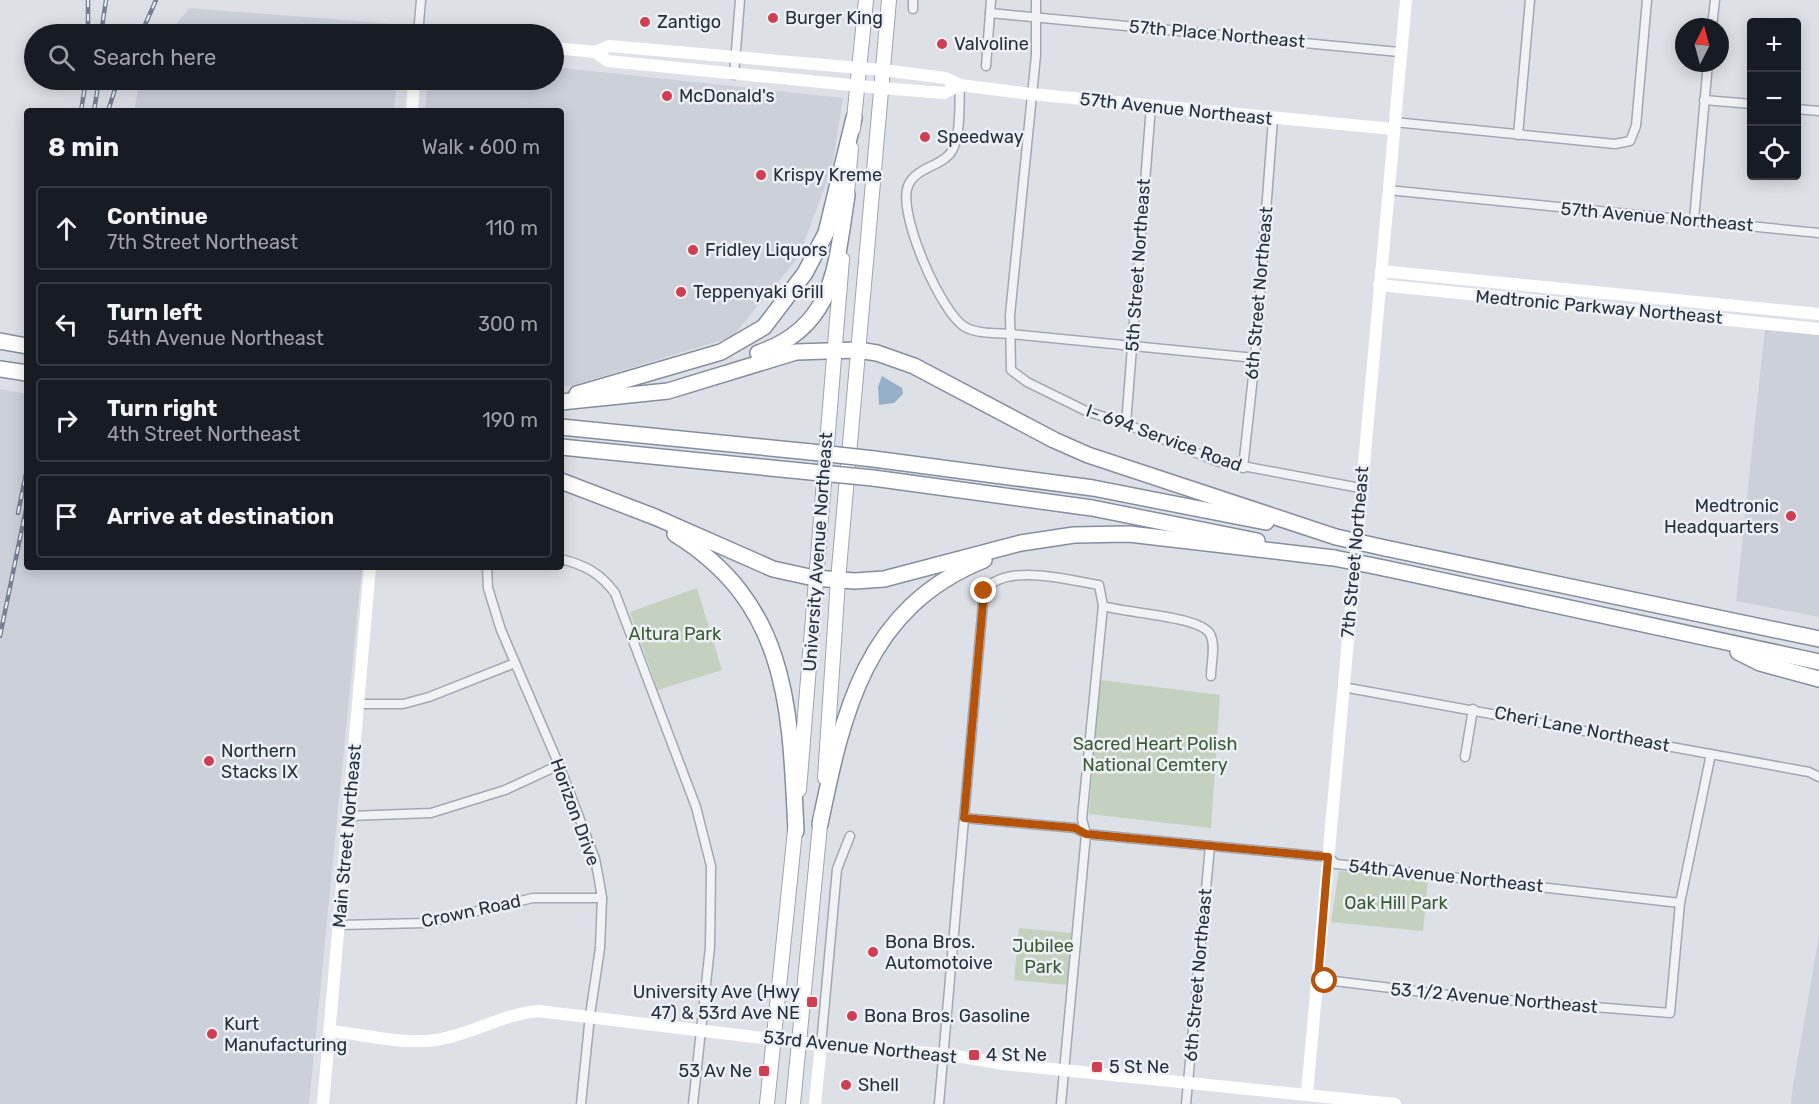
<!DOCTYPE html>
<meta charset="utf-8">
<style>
body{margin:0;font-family:Rubik,sans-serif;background:#20242c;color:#f1f3f6}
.controls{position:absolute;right:18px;top:18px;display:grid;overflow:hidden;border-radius:6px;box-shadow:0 3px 15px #0003}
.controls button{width:54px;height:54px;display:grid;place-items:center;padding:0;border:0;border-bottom:2px solid #363941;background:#171b24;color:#f1f3f6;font:30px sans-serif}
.compass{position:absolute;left:1675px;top:18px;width:54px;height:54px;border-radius:50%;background:#171b24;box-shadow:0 3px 15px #0003;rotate:6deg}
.stop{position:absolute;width:18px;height:18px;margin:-14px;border:4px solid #b45309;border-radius:50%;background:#fff}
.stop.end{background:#b45309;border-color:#fff;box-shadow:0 2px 6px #0008}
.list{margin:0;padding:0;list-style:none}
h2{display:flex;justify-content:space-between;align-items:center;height:78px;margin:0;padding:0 24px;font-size:26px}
h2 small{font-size:20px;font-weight:400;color:#9ea1a6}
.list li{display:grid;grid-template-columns:39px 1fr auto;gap:18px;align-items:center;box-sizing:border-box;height:84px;margin:0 12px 12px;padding:0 12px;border:2px solid #363941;border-radius:6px}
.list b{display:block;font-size:22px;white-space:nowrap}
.list p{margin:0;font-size:20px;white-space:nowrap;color:#9ea1a6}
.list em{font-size:20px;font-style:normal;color:#9ea1a6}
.icon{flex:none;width:33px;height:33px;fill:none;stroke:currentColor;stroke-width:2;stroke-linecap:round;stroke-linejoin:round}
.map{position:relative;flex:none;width:1819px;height:1104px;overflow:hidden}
.search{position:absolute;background:#171b24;box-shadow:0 3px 15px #0003;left:24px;top:24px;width:540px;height:66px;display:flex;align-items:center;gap:15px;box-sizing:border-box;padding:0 21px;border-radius:33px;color:#9ea1a6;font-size:22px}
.panel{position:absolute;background:#171b24;box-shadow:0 3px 15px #0003;left:24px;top:108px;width:540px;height:462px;border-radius:6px}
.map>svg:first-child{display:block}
</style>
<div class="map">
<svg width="1819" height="1104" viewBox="0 0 1819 1104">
<rect width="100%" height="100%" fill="#dde1e7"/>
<g fill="#cbd0d9">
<path d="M189,8L394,24L396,34H168Z"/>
<path d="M554,67L843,98L832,168L798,258L732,337L571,386L561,385V111H425L428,80H554Z"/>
<path d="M140,80H397L394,111H134Z"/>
<path d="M1765,328L1819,334V617L1736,601Z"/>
<path d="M0,389L27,394V567H362L309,1104H0Z"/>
<path d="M1819,936V1104H1791L1793,1086Z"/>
</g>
<g fill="#c3d1be">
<path d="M697,588L722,670L658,690L630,612Z"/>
<path d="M1100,680L1220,695L1211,828L1089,814Z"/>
<path d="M1339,871L1428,880L1423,931L1331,922Z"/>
<path d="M1019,928L1072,933L1067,985L1014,980Z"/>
</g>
<path fill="#97aec8" d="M882,376L902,388L903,394L894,403L879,405L878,387Z"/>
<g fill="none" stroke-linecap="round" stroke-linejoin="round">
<g stroke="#a2a8b1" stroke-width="11">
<g id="street">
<path d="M1036,0V55L1010,315L1011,370L1027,382L1086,411L1126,424L1216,461L1360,488"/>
<path d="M913,9V0"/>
<path d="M990,13L1399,52"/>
<path d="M1712,27L1715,0"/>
<path d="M418,34L421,0"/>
<path d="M986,66L991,0"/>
<path d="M734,75L740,0"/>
<path d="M960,85C959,103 961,132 953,149C944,167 916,166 908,186C897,213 941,313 965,327C977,334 997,333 1011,334L1255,358"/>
<path d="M1704,100L1752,104"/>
<path d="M1796,109L1819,111"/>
<path d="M1394,122L1615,144L1630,141L1636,126L1647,0"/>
<path d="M1518,135L1530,0"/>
<path d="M1388,190L1819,233"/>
<path d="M1694,220L1708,63"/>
<path d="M1126,424L1151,106"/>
<path d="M1243,468L1255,358L1273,119"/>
<path d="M561,559C585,565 600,573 615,593L696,807L711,866L710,947L693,1104"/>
<path d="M487,567L488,588L501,630L559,765L595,859L599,880L602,898L600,948L590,1015L581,1104"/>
<path d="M1103,606C1125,613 1200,616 1210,634C1216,645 1211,663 1211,676"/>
<path d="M1343,687L1809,772L1819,777"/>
<path d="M358,704H403L429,697L515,663"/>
<path d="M1465,757L1473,709"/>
<path d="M349,816L431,813L505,790L559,765"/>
<path d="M964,818L1075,828L1086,834L1328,857L1336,864L1680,903"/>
<path d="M339,925L426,923L533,898H602"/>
<path d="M1318,979L1456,996L1670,1013L1680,903L1711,754"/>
<path d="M821,1045L837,869L850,836"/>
<path d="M939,1104L984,591C1006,562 1068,580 1099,585L1103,606L1082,819L1086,834L1061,1104"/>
<path d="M1186,1104L1210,846"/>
</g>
</g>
<g stroke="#9ca5b3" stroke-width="16">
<g id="primary">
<path d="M853,129L866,0"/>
<path d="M846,204L851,148"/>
<path d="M825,778L838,580L889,0"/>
<path d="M799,790L842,259"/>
<path d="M767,1104L796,821"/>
<path d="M793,1104L821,815"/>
</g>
</g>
<g stroke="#848e9e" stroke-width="18">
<g id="highway">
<path d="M0,341L27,346"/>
<path d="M758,353C836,327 836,264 847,195"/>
<path d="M0,369L27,373"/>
<path d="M577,394L721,352L764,327L805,273L826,233L854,118"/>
<path d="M561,402L668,391L796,352L858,350L877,353L914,366L1054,440L1088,455L1336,537"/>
<path d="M561,427L811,452"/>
<path d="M561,447L811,472"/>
<path d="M874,459L1093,488L1266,522"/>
<path d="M873,478L1092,508L1257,541"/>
<path d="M561,481L655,517L773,569L814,578L855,581L884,579L1021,543L1074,535L1129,534L1334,558"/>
<path d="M675,534C790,605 790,710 796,831"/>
<path d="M1385,548L1819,639"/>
<path d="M1384,568L1819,662"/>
<path d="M1738,652L1760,663L1819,679"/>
<path d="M820,824C843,712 865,608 984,560"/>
</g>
</g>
<use href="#street" stroke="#f0f2f6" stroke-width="8"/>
<g stroke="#fff" stroke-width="12">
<path d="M554,48L595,52L609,46L883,70L945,78L960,85L1031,94L1393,129"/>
<path d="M595,52L608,61L881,88L944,93L960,85"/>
<path d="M412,111L414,80"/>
<path d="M1381,271L1819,314"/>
<path d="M1379,285L1819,329"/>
<path d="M330,1031C363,1034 402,1045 436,1040C471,1035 502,1014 538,1011L846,1048L944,1054L1004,1064L1395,1104"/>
<path d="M1307,1093L1406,0"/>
<path d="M323,1104L370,567"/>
<path d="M815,1104L821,1045"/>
</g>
<use href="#primary" stroke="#fff" stroke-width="14"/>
<use href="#highway" stroke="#fff" stroke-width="15"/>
<g stroke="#768091" stroke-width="4.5">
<g id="rail">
<path d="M88,0V34"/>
<path d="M101,34L106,0"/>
<path d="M141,34L156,0"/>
<path d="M81,111L86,80"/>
<path d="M94,111L99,80"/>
<path d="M108,111L118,80"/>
<path d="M18,513L27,469"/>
<path d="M0,636L27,504"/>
</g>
</g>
<use href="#rail" stroke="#ecf0f5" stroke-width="2" stroke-dasharray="7" stroke-linecap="butt"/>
<g stroke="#848e9e" stroke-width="18" stroke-linecap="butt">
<g id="highway-bridge">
<path d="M811,452L874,459"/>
<path d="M811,472L873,478"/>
<path d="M1336,537L1385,548"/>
<path d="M1334,558L1384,568"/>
</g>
</g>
<use href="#highway-bridge" stroke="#fff" stroke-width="15"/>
</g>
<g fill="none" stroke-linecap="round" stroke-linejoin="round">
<path stroke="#b45309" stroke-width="8" d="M984,591L964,818L1075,828L1086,834L1328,857L1318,979L1325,981"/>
</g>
<g fill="#d03e52" stroke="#ecf0f5" stroke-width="2">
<circle cx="773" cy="18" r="6"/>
<circle cx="645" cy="22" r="6"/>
<circle cx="942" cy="44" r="6"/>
<circle cx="667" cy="96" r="6"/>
<circle cx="925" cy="137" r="6"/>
<circle cx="761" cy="175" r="6"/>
<circle cx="693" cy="250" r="6"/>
<circle cx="681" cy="292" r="6"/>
<circle cx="1791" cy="516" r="6"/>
<circle cx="209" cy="761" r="6"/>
<circle cx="873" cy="952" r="6"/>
<rect x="806" y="996" width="12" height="12" rx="3"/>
<circle cx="852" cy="1016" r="6"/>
<circle cx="212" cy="1034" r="6"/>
<rect x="968" y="1049" width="12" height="12" rx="3"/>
<rect x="1091" y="1061" width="12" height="12" rx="3"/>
<rect x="758" y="1065" width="12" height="12" rx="3"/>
<circle cx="846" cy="1085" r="6"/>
</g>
<g text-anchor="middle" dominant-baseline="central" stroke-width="5" stroke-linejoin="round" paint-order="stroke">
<g font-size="18" fill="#262f3e" stroke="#ecf0f5" text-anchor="start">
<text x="785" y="18">Burger King</text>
<text x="657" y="22">Zantigo</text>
<text x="954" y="44">Valvoline</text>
<text x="679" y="96">McDonald's</text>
<text x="937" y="137">Speedway</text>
<text x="773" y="175">Krispy Kreme</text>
<text x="705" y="250">Fridley Liquors</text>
<text x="693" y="292">Teppenyaki Grill</text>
<text x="1779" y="506" text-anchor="end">Medtronic<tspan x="1779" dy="21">Headquarters</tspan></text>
<text x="221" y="751">Northern<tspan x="221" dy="21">Stacks IX</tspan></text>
<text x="885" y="942">Bona Bros.<tspan x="885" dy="21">Automotoive</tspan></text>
<text x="800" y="992" text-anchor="end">University Ave (Hwy<tspan x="800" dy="21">47) &amp; 53rd Ave NE</tspan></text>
<text x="864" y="1016">Bona Bros. Gasoline</text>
<text x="224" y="1024">Kurt<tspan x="224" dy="21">Manufacturing</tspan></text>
<text x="986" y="1055">4 St Ne</text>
<text x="1109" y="1067">5 St Ne</text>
<text x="752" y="1071" text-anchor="end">53 Av Ne</text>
<text x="858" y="1085">Shell</text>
</g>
<g font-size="18" fill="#262f3e" stroke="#ecf0f5">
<text transform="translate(1217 34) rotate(5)">57th Place Northeast</text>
<text transform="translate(1176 109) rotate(6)">57th Avenue Northeast</text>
<text transform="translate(1657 217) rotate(5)">57th Avenue Northeast</text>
<text transform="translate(1138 265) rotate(-86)">5th Street Northeast</text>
<text transform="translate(1259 293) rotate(-85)">6th Street Northeast</text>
<text transform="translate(1599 307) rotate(5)">Medtronic Parkway Northeast</text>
<text transform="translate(1164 438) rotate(20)">I- 694 Service Road</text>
<text transform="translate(818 552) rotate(-86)">University Avenue Northeast</text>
<text transform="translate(1355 552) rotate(-85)">7th Street Northeast</text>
<text transform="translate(1582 729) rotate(11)">Cheri Lane Northeast</text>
<text transform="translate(575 812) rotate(70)">Horizon Drive</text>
<text transform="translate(347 836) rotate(-85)">Main Street Northeast</text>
<text transform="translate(1446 876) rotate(6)">54th Avenue Northeast</text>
<text transform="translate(471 911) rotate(-12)">Crown Road</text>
<text transform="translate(1198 975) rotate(-85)">6th Street Northeast</text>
<text transform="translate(1494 998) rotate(5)">53 1/2 Avenue Northeast</text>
<text transform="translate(860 1047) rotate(6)">53rd Avenue Northeast</text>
</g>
<g font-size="18" fill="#3a5a33" stroke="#ecf0f5">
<text x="675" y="634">Altura Park</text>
<text x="1155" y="744">Sacred Heart Polish<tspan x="1155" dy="21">National Cemtery</tspan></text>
<text x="1396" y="903">Oak Hill Park</text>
<text x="1043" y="946">Jubilee<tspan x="1043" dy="21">Park</tspan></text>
</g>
</g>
</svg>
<div class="controls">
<button>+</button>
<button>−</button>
<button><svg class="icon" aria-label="locate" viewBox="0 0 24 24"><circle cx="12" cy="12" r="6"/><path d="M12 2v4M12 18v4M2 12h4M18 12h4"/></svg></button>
</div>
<svg class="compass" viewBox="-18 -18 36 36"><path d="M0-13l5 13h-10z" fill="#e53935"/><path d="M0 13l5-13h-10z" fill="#9ea1a6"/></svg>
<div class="stop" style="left:1325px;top:981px"></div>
<div class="stop end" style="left:984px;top:591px"></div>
<div class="search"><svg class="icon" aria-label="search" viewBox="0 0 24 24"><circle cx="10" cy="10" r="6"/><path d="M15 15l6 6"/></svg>Search here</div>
<section class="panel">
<h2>8 min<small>Walk · 600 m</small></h2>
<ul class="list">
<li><svg class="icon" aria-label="ahead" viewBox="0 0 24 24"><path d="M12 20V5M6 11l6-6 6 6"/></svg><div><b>Continue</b><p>7th Street Northeast</p></div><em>110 m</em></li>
<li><svg class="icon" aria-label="left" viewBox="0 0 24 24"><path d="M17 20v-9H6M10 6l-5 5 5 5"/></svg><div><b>Turn left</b><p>54th Avenue Northeast</p></div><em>300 m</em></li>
<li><svg class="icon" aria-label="right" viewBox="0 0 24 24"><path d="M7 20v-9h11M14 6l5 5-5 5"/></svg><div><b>Turn right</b><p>4th Street Northeast</p></div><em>190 m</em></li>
<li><svg class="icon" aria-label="arrive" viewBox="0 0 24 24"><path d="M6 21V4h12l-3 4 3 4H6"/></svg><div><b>Arrive at destination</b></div></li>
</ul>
</section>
</div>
